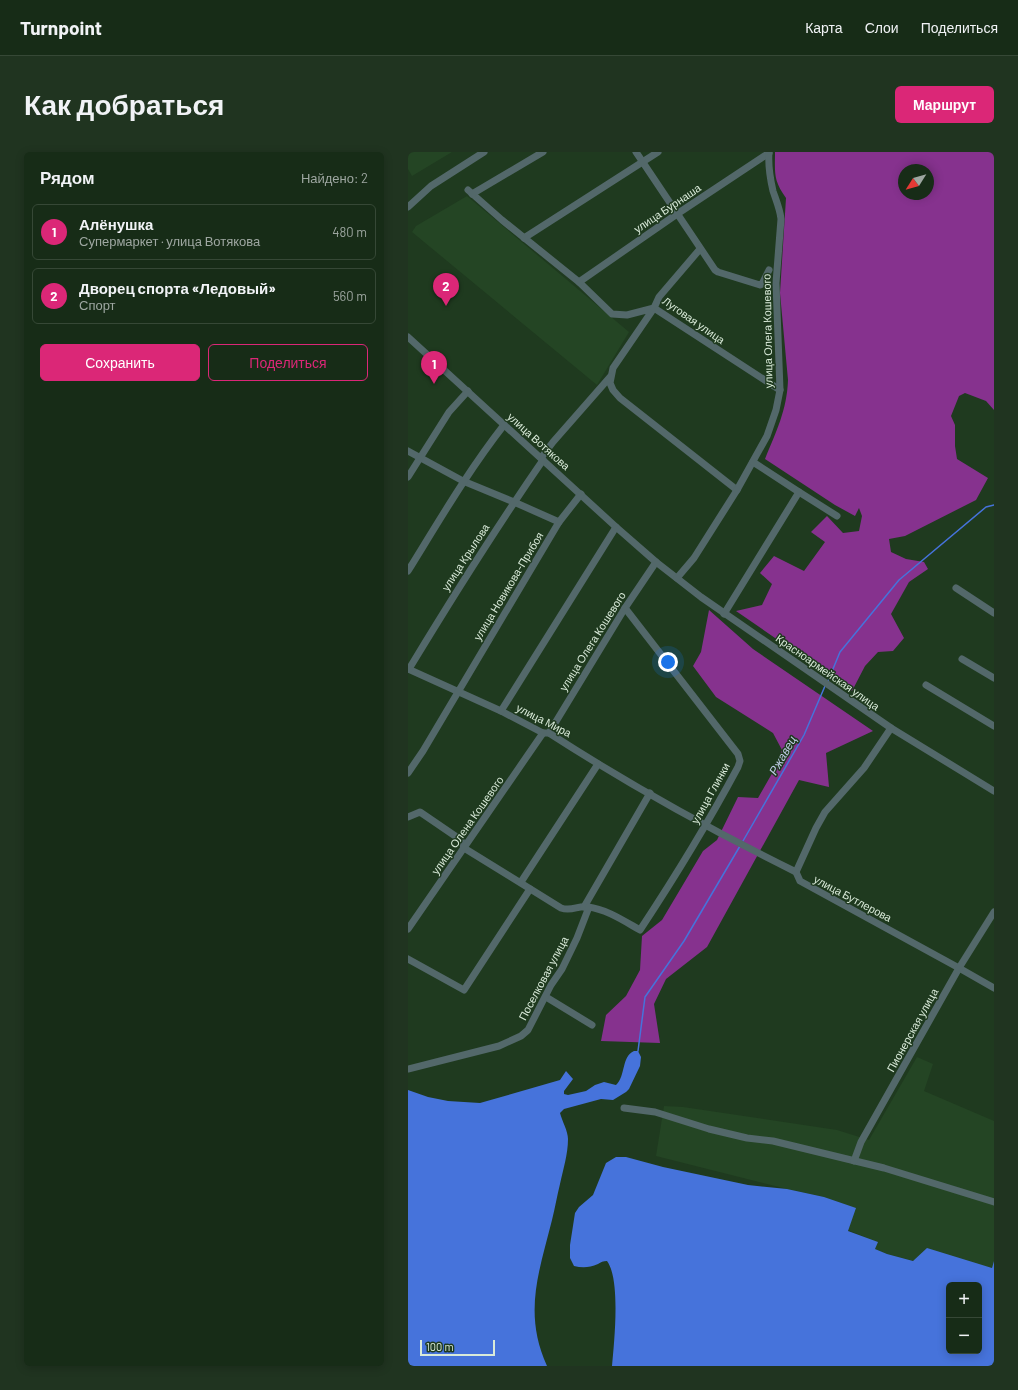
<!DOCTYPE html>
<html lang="ru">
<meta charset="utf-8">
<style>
body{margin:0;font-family:Barlow,sans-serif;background:#203420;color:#f1f3f6}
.controls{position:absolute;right:12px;bottom:12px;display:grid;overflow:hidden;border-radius:6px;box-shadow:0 2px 10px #0003}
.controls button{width:36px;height:36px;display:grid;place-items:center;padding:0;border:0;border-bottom:1px solid #364836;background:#172c17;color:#f1f3f6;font:20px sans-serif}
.compass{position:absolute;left:490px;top:12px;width:36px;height:36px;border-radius:50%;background:#172c17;box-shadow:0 2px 10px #0003;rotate:233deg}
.scale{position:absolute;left:12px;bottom:10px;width:75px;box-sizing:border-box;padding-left:4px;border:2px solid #d9ead9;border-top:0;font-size:11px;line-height:14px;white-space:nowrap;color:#d9ead9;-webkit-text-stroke:3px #1f3a1f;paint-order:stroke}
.you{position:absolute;left:260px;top:510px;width:14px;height:14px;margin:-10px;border:3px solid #fff;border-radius:50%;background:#1a73e8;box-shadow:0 0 0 6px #1a73e833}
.badge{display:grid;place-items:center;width:26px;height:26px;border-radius:50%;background:#db2777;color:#fff;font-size:13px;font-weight:700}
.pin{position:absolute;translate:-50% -33px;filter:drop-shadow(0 1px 2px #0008)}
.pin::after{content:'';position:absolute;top:21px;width:14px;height:12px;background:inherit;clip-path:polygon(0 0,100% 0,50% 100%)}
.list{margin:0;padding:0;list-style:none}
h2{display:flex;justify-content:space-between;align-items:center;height:52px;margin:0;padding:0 16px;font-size:17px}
h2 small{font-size:13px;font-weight:400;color:#9ea7a1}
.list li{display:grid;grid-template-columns:26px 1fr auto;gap:12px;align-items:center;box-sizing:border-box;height:56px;margin:0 8px 8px;padding:0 8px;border:1px solid #364836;border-radius:6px}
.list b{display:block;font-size:15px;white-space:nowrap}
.list p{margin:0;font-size:13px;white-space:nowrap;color:#9ea7a1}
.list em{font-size:13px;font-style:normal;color:#9ea7a1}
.actions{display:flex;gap:8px;padding:12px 16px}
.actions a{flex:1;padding:9px 0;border:1px solid #db2777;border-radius:6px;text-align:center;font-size:14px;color:#db2777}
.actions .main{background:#db2777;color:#fff}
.map{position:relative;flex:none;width:586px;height:1214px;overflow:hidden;border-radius:6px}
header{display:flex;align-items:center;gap:24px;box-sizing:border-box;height:56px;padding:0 20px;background:#172c17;border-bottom:1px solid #364836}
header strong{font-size:19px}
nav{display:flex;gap:22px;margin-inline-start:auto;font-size:14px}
.intro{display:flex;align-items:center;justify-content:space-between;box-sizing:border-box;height:96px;padding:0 24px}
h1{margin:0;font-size:28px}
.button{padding:10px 18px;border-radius:6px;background:#db2777;color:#fff;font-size:14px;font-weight:700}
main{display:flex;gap:24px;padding:0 24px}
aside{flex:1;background:#172c17;border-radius:6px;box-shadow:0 2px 10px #0003}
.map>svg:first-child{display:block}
</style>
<header>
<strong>Turnpoint</strong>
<nav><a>Карта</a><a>Слои</a><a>Поделиться</a></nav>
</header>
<div class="intro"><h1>Как добраться</h1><a class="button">Маршрут</a></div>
<main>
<aside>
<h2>Рядом<small>Найдено: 2</small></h2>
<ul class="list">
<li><span class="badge">1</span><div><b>Алёнушка</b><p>Супермаркет · улица Вотякова</p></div><em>480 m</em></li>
<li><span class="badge">2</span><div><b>Дворец спорта «Ледовый»</b><p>Спорт</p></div><em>560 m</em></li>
</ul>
<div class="actions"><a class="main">Сохранить</a><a>Поделиться</a></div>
</aside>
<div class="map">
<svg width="586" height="1214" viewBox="0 0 586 1214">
<rect width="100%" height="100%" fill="#1f3a1f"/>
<g fill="#244524">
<path d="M0,0H44L4,24L0,17Z"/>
<path d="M59,44L221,180L189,233L4,80L8,74Z"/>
<path d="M509,905L525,912L516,939L586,969V1109L584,1116L577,1114L506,1109L479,1102L467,1097L469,1090L440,1078L447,1056L416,1045L379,1037L248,1004L256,954L275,955L429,978L461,988Z"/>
</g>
<g fill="#86328e" fill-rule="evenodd">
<path d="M367,0H586V258L578,249L557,241L551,244L543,264L547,273V294L549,307L580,326L568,348L497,384L481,387L483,400L498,407L516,410L520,417L501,430L483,462L496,486L485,499L470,500L457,514L444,539L328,459L354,453L364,432L352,421L366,404L396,419L417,390L403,380L419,364L435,381L451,379L454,364L451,356L447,364L427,353L357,307C368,280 379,258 380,228L372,141L378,46C365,28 367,21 367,0ZM496,18H520V42H496Z"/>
<path d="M301,458L345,497L465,579L418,601L421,635L391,628L299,795L258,827L246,852L252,891L193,889L198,863L218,844L232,818L234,784L254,768L295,699L309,688L330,645L350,646L366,618L374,598L365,581L308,545L285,514L293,500Z"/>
</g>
<g fill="#4673db" fill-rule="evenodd">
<path d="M226,899H230L233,905L232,914L221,937L218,940L205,948L193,947L156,957L152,961C154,969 160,979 160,987C160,1002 155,1018 152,1032C149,1044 147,1056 144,1068C131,1120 115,1161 139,1214H0V938L20,945L40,949L72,951L152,928L158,919L165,927L156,939V942L160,943L178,939L187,933L196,930L208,933C218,924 213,905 226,899Z"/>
<path d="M208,1005H218L255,1015L340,1033L379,1037L416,1045L448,1056L440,1079L470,1090L467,1097L479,1102L505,1109L519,1096L584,1116L586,1109V1214H204C206,1191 213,1128 199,1109C195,1109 193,1110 190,1112C181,1116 174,1116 166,1114L162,1106V1093L167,1061L171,1055L185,1043L198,1011ZM541,1133H571V1199H541Z"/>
</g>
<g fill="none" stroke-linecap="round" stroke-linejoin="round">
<g stroke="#4673db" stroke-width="1.5">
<path d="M420,529L432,500L491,428L578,355L586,353"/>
<path d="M335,689L396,583L417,534"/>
<path d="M230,899L237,845L276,789L332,694"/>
</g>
<g stroke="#53686a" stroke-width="7">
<path d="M228,0L307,118L310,120L352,133L354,132L361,118"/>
<path d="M60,38L94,68L171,130L204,162L219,163L246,156L205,216L202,231L205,238L212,246L329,338"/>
<path d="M64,42L135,0"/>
<path d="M0,55L23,34L76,0"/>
<path d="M116,86L250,0"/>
<path d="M292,97L251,145L246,156L372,238"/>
<path d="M171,130L269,62L361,1"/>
<path d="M0,185L208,375L248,410L293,445L483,576L586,639"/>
<path d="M0,299L55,329L106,350L151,370"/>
<path d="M133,306L145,290L202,225"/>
<path d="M0,325L41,260L60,239"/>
<path d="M391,340L429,364"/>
<path d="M0,419C31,369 60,319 96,273"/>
<path d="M269,426L286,406L329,338L359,284L368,258L372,238L368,131L373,67C372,57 368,48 365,39C362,26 360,13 361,0"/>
<path d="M548,436L586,461"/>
<path d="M316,462L391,340L345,310"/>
<path d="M554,507L586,526"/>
<path d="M0,517L93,559L135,581H141C220,632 303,678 388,720L392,729L551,816L586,836"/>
<path d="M1,517C44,446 88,376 135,308"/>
<path d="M518,533L586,574"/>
<path d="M93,559L208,375"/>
<path d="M141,581L217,456L248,410"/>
<path d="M0,621L15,599L151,370L173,342"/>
<path d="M0,665L12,660L53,688L56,696L153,756C164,760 170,753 180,755C198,757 216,769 232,778C267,725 300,671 330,615L332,609L330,602L217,456"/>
<path d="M388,720L408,676L417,660L456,616L483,576"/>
<path d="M113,730L190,612"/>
<path d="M176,755L242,641"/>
<path d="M0,777L135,581"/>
<path d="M0,807L56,838L122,737"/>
<path d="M138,845L184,873"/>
<path d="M0,917L91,894L113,884L120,878L143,833L154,817L169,786L181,755"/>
<path d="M216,956L247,960L301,977L339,986L365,989L476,1016L586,1050"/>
<path d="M446,1009L453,990L551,816L586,760"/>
</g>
</g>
<g text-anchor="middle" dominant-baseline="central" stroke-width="3" stroke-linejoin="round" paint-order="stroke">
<g font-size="11" fill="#d9ead9" stroke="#1f3a1f">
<text transform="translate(259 56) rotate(-34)">улица Бурнаша</text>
<text transform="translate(286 168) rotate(35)">Луговая улица</text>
<text transform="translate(359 179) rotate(-91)">улица Олега Кошевого</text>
<text transform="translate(131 289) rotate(42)">улица Вотякова</text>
<text transform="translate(57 405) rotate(-57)">улица Крылова</text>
<text transform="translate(100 434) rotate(-59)">улица Новикова-Прибоя</text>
<text transform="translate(184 489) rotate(-58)">улица Олега Кошевого</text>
<text transform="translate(420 520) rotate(35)">Красноармейская улица</text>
<text transform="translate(136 568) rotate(27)">улица Мира</text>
<text transform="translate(302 641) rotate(-61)">улица Глинки</text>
<text transform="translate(59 673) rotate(-55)">улица Олена Кошевого</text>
<text transform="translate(445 746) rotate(28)">улица Бутлерова</text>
<text transform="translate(135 826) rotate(-62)">Поселковая улица</text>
<text transform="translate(504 878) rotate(-61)">Пионерская улица</text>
</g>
<g font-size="12" font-style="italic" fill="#bfcce6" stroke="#1f3a1f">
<text transform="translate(374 603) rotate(-60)">Ржавец</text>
</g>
</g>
</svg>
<div class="controls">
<button>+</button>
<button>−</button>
</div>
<svg class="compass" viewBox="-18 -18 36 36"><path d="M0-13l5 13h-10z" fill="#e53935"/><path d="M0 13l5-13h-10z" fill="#9ea7a1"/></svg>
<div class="scale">100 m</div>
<div class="you"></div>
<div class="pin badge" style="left:26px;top:232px">1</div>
<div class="pin badge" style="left:38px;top:154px">2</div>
</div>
</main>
